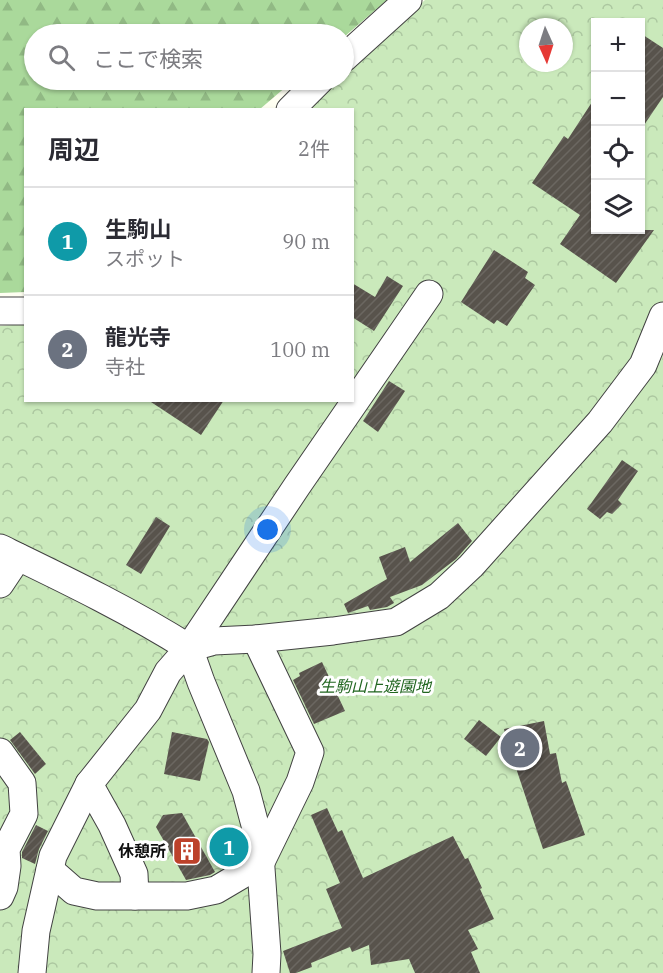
<!DOCTYPE html>
<html lang="ja">
<meta charset="utf-8">
<style>
body{margin:0;font-family:"IBM Plex Serif","Noto Sans JP",serif;background:#f7f7f7;color:#2b2b33}
.controls{position:absolute;right:18px;top:18px;display:grid;overflow:hidden;border-radius:0px;box-shadow:0 2px 4px #0004}
.controls button{width:54px;height:54px;display:grid;place-items:center;padding:0;border:0;border-bottom:2px solid #e1e1e2;background:#fff;color:#2b2b33;font:30px sans-serif}
.compass{position:absolute;left:519px;top:18px;width:54px;height:54px;border-radius:50%;background:#fff;box-shadow:0 2px 4px #0004;rotate:177deg}
.you{position:absolute;left:268px;top:530px;width:21px;height:21px;margin:-15px;border:4px solid #fff;border-radius:50%;background:#1a73e8;box-shadow:0 0 0 9px #1a73e833}
.badge{display:grid;place-items:center;width:39px;height:39px;border-radius:50%;background:#bc412a;color:#fff;font-size:20px;font-weight:700}
.pin{position:absolute;translate:-50% -50%;border:3px solid #fff;box-shadow:0 2px 6px #0006}
.list{margin:0;padding:0;list-style:none}
h2{display:flex;justify-content:space-between;align-items:center;height:78px;margin:0;padding:0 24px;font-size:26px}
h2 small{font-size:20px;font-weight:400;color:#7c7c81}
.list li{display:grid;grid-template-columns:39px 1fr auto;gap:18px;align-items:center;box-sizing:border-box;height:108px;padding:0 24px;border-top:2px solid #e1e1e2}
.list b{display:block;font-size:22px;white-space:nowrap}
.list p{margin:0;font-size:20px;white-space:nowrap;color:#7c7c81}
.list em{font-size:20px;font-style:normal;color:#7c7c81}
.icon{flex:none;width:33px;height:33px;fill:none;stroke:currentColor;stroke-width:2;stroke-linecap:round;stroke-linejoin:round}
.map{position:relative;flex:none;width:663px;height:973px;overflow:hidden}
.search{position:absolute;background:#fff;box-shadow:0 2px 4px #0004;left:24px;top:24px;width:330px;height:66px;display:flex;align-items:center;gap:15px;box-sizing:border-box;padding:0 21px;border-radius:33px;color:#7c7c81;font-size:22px}
.panel{position:absolute;background:#fff;box-shadow:0 2px 4px #0004;left:24px;top:108px;width:330px;height:294px;border-radius:0px}
.map>svg:first-child{display:block}
</style>
<div class="map">
<svg width="663" height="973" viewBox="0 0 663 973">
<defs>
<pattern id="forest-firs" width="22" height="20" patternUnits="userSpaceOnUse" patternTransform="scale(1.5)"><rect width="22" height="20" fill="#aad99b"/><path d="M5 1l3.5 6h-7zM16 11l3.5 6h-7z" fill="#91b984"/></pattern>
<pattern id="park-crowns" width="20" height="18" patternUnits="userSpaceOnUse" patternTransform="scale(1.5)"><rect width="20" height="18" fill="#cae9bb"/><path d="M2 6a3 3 0 1 1 6 0M12 15a3 3 0 1 1 6 0" fill="none" stroke="#acc7a0"/></pattern>
<pattern id="building-hatch" width="6" height="6" patternUnits="userSpaceOnUse" patternTransform="scale(1.5)"><rect width="6" height="6" fill="#58534c"/><path d="M-1 1l2-2M0 6l6-6M5 7l2-2" fill="none" stroke="#6b6761"/></pattern>
</defs>
<rect width="100%" height="100%" fill="#fffff2"/>
<path fill="url(#forest-firs)" d="M0,0H387L344,37V34H34V80H294L260,109L26,110L25,292L0,293Z"/>
<path fill="url(#park-crowns)" fill-rule="evenodd" d="M425,0H663V973H0V326L25,324L26,400H352V110L308,109L337,80H344V73ZM596,22H640V230H596ZM528,27H564V63H528Z"/>
<g fill="url(#building-hatch)">
<path d="M640,33L663,48V97L640,131Z"/>
<path d="M596,96V230H654L616,283L560,244L580,215L532,183L564,136L568,139Z"/>
<path d="M494,250L528,272L525,278L535,285L507,326L497,320L494,324L461,302Z"/>
<path d="M387,276L403,286L374,331L352,317V283L375,297Z"/>
<path d="M389,381L405,391L378,432L363,421Z"/>
<path d="M148,400H224L201,435Z"/>
<path d="M622,460L638,471L618,500L622,504L612,514L607,512L600,519L587,509Z"/>
<path d="M156,517L170,526L141,574L126,565Z"/>
<path d="M458,523L472,541L456,559L422,585L390,597L394,603L387,607L370,610L368,606L348,613L344,604L387,579L379,557L405,547L410,562Z"/>
<path d="M322,662L345,711L314,724L293,680L300,676L299,673Z"/>
<path d="M479,720L501,737L486,756L464,739Z"/>
<path d="M544,721L550,754L556,753L562,783L566,781L585,835L543,849L516,768L512,769L504,729Z"/>
<path d="M20,732L46,764L35,774L10,740Z"/>
<path d="M172,732L207,739L209,742L200,781L164,774Z"/>
<path d="M327,808L338,832L342,830L363,878L453,836L465,859L468,858L482,888L480,889L494,919L468,930L478,949L471,952L480,973H415L409,959L371,965L369,945L352,952L350,947L311,963L312,967L296,973H290L283,951L342,928L326,889L340,883L311,815Z"/>
<path d="M182,813L215,872L210,875L186,880L156,827L163,815Z"/>
<path d="M36,825L48,831L39,849L35,864L22,858V852Z"/>
</g>
<g fill="none" stroke-linecap="round" stroke-linejoin="round">
<g stroke="#424242" stroke-width="29">
<g id="minor">
<path d="M344,58L408,0"/>
<path d="M290,110L320,80"/>
<path d="M0,311H26"/>
<path d="M0,548C64,579 129,610 189,648L168,672L148,710L89,784L53,856L36,931L32,973"/>
<path d="M0,584L18,557"/>
<path d="M189,648L214,641L256,639L333,631L396,622L439,596L471,566L600,422L643,365L663,316"/>
<path d="M0,752L22,783L24,814L6,849L7,866L4,887L0,896"/>
<path d="M89,784L112,825L134,874L135,896"/>
<path d="M50,870L74,891L97,896H187L216,890L260,864L300,782L310,752L256,639"/>
<path d="M266,973L267,954L259,840L246,791L201,682L189,648L297,486L429,294"/>
</g>
</g>
<use href="#minor" stroke="#fff" stroke-width="27"/>
</g>
<defs>
<g id="building-square" transform="scale(1.5)"><rect x="-9" y="-9" width="18" height="18" rx="4" fill="#bc412a" stroke="#fff"/><path d="M-4-6H4V6H1V3H-1V6H-4ZM-2.5-4.3h1.7v1.8h-1.7ZM.8-4.3h1.7v1.8H.8ZM-2.5-1h1.7V.8h-1.7ZM.8-1h1.7V.8H.8Z" fill="#fff"/></g>
</defs>
<g fill-rule="evenodd">
<use href="#building-square" x="187" y="851"/>
</g>
<g text-anchor="middle" dominant-baseline="central" stroke-width="6" stroke-linejoin="round" paint-order="stroke">
<g font-size="16" font-style="italic" fill="#216620" stroke="#fff">
<text x="375" y="686">生駒山上遊園地</text>
</g>
<g font-size="16" font-weight="bold" fill="#0f0f0f" stroke="#fff" text-anchor="end">
<text x="166" y="851">休憩所</text>
</g>
</g>
</svg>
<div class="controls">
<button>+</button>
<button>−</button>
<button><svg class="icon" aria-label="locate" viewBox="0 0 24 24"><circle cx="12" cy="12" r="6"/><path d="M12 2v4M12 18v4M2 12h4M18 12h4"/></svg></button>
<button><svg class="icon" aria-label="layers" viewBox="0 0 24 24"><path d="M12 4l9 5-9 5-9-5zM3 14l9 5 9-5"/></svg></button>
</div>
<svg class="compass" viewBox="-18 -18 36 36"><path d="M0-13l5 13h-10z" fill="#e53935"/><path d="M0 13l5-13h-10z" fill="#7c7c81"/></svg>
<div class="you"></div>
<div class="pin badge" style="left:229px;top:847px;background:#0f9aa8">1</div>
<div class="pin badge" style="left:520px;top:748px;background:#6b7280">2</div>
<div class="search"><svg class="icon" aria-label="search" viewBox="0 0 24 24"><circle cx="10" cy="10" r="6"/><path d="M15 15l6 6"/></svg>ここで検索</div>
<section class="panel">
<h2>周辺<small>2件</small></h2>
<ul class="list">
<li><span class="badge" style="background:#0f9aa8">1</span><div><b>生駒山</b><p>スポット</p></div><em>90 m</em></li>
<li><span class="badge" style="background:#6b7280">2</span><div><b>龍光寺</b><p>寺社</p></div><em>100 m</em></li>
</ul>
</section>
</div>
